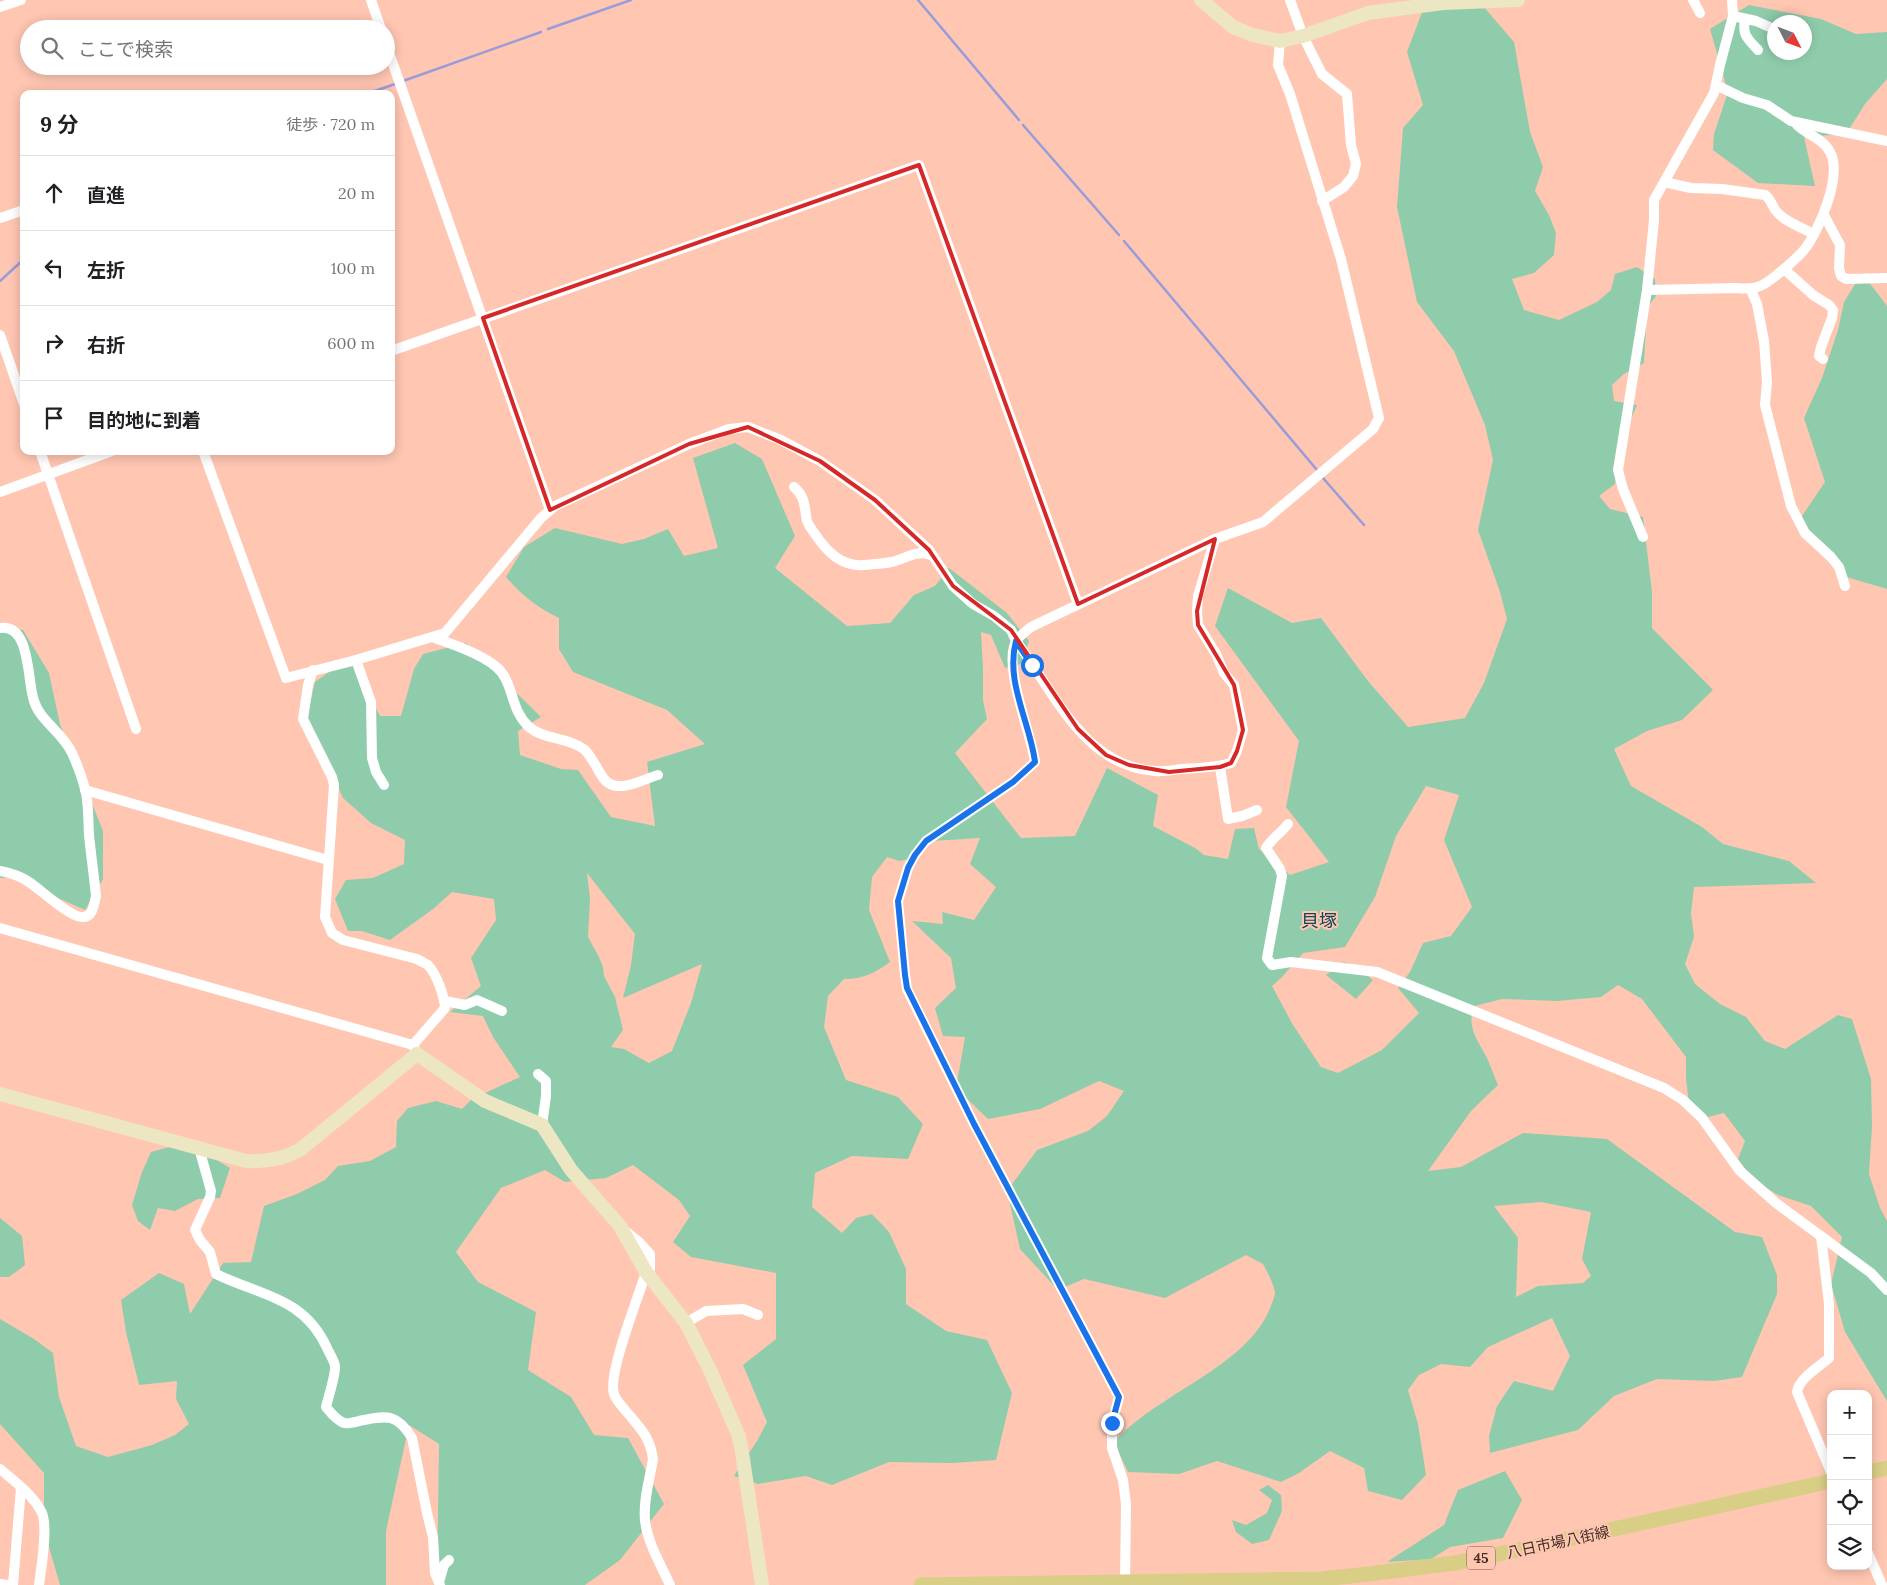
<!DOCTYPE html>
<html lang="ja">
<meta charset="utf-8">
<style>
body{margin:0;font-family:Lora,"Noto Sans JP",serif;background:#f6f6f6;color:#202124}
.controls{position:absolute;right:15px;bottom:15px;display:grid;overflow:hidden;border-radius:10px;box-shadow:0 2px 12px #0003}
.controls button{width:45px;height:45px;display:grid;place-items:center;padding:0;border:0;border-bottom:1px solid #e0e0e0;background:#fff;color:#202124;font:25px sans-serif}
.compass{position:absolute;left:1767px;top:15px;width:45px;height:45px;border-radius:50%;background:#fff;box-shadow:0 2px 12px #0003;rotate:132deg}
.stop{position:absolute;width:15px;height:15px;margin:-11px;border:4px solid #1a73e8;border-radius:50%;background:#fff}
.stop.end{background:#1a73e8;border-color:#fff;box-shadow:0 1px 5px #0008}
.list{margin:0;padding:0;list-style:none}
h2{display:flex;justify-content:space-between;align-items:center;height:65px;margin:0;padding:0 20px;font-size:21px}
h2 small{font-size:16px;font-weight:400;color:#757577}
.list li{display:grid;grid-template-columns:32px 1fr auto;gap:15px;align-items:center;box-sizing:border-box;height:75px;padding:0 20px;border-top:1px solid #e0e0e0}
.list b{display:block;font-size:19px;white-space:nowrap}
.list em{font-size:16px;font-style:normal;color:#757577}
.icon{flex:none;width:28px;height:28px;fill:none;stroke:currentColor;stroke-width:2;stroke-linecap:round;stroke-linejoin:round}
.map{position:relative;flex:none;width:1887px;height:1585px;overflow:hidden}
.search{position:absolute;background:#fff;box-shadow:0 2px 12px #0003;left:20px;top:20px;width:375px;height:55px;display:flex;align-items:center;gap:12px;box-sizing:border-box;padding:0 18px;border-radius:28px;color:#757577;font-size:19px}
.panel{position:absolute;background:#fff;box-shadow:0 2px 12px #0003;left:20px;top:90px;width:375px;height:365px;border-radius:10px}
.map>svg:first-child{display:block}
</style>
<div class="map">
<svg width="1887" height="1585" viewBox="0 0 1887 1585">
<rect width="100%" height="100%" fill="#ffc6b2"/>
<g fill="#8fccac" fill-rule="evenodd">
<path d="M1428,0L1483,6L1514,42L1530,132L1543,167L1535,191L1549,215L1556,233L1554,255L1534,273L1512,279L1524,310L1559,320L1597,302L1611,290L1615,274L1637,267L1655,279L1656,296L1647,308L1644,363L1624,374L1612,385L1614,401L1637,405L1619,445L1615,484L1599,496L1610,509L1643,517L1652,592V628L1713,690L1682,720L1647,731L1614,749L1631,786L1702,827L1723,844L1789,861L1816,883L1694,887L1691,913L1694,937L1685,964L1695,984L1720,1004L1746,1017L1765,1041L1785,1049L1838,1015L1852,1019L1871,1079L1872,1126L1869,1174L1880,1208L1887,1221V1401L1845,1332L1831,1284L1842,1237L1811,1206L1778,1195L1754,1180L1738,1159L1745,1141L1724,1113L1708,1117L1689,1103L1686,1079V1057L1642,999L1618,985L1601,997L1557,1001L1502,999L1475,1006C1465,1025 1478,1041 1487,1058C1491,1067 1494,1076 1498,1085L1471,1111L1428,1171L1461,1167L1523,1133L1607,1139L1735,1232L1762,1237L1777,1275V1294L1742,1377L1714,1381L1657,1379L1614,1396L1578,1430L1490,1453L1489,1436L1497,1406L1514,1381L1553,1391L1570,1356L1552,1318L1488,1347L1470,1367L1441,1364L1419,1375L1408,1390L1418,1424L1426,1475L1402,1500L1368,1491L1364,1468L1330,1451L1299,1473L1281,1482L1217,1461L1179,1474L1128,1472L1118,1451L1116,1440C1158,1393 1252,1365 1272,1303C1273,1300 1275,1296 1275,1293C1274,1284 1267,1272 1263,1264L1246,1255L1165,1298L1084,1279L1058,1290L1020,1249L1007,1191L1037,1150L1088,1131L1107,1116L1124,1091L1099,1081L1040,1109L988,1119L956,1088L965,1037L943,1036L935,1008L956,988L951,958L912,921L943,924L942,912L974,920L996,887L970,864L980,838L932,841L919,857L899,861L887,857L872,877L869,910L890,962C875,973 863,979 844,979L828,996L824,1027L846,1080L898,1097L923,1124L908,1159L852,1156L815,1173L812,1207L842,1233L856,1218L872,1214L889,1232L906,1269V1304L946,1331L987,1340L1012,1393L996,1460L952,1463L889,1462L832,1485L806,1476L758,1484L734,1476L757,1441L767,1422L743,1365L776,1339V1273L691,1257L673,1242L690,1216L679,1200L633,1165L606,1178L565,1182L545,1170L501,1188L456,1252L478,1282L536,1312L528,1370L571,1397L594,1435L628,1438L664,1504L620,1560L585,1585H437L439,1444L409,1425L386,1531V1585H60L44,1530V1473L0,1424V1319L34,1339L53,1353L59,1397L76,1446L108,1457L152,1445L175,1435L189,1424L176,1399L177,1381L139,1385L126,1332L121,1300L159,1273L184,1284L190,1314L223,1263L251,1262L264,1206L297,1194L325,1180L338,1166L370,1161L396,1147L397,1121L408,1108L436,1101L462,1109L472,1099L520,1077L493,1037L483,1016L450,1012L481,986L471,958L496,920L494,899L452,892L433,909L390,940L362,931H348L335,899L346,880L373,878L404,864L405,840L371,823L343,798L307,716L315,682L332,670L354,666L380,716H401L414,669L423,654L466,643L541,717L518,731L520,755L561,769L578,770L611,817L655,826L647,762L705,744L667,710L573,672L559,649V618C538,608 521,595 506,577L524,547L555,528L622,544L644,539L668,529L684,556L718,548L693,458L735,443L762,459L795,536L775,568L847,626L890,623L914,595L935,586L949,568L1007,613L1029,641L1021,664L1005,668L991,635L981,632L983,668V700L987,719L955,753L1021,838L1075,836L1107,768L1158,795L1153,826L1195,848L1204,855L1228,859L1235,829L1254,828L1259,849L1290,875L1329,862L1286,807L1299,741L1215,626L1228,588L1292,623L1321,618L1368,681L1408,727L1465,718L1484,683L1507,619L1500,592L1478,530L1493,460L1485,425L1454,351L1417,302L1397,207L1403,128L1423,105L1407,52L1421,15ZM1426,786L1459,795L1444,840L1472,907L1451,936L1423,943L1410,972L1398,988L1419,1013L1382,1050L1338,1073L1321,1067L1293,1025L1272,986L1282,977L1303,953L1345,947L1375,897L1396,836ZM587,873L635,934L631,965L623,998L702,964L691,1003L672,1051L649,1063L624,1049L611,1047L623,1030L615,997L604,976L603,967L599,957L588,937L590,898ZM1541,1202L1591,1212L1582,1259L1591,1276L1583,1283L1538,1286L1516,1297L1518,1238L1494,1206Z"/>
<path d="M1749,5L1821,19L1856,34L1887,32V79L1865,104L1846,134L1804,137L1815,186L1758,183L1713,150L1714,134L1728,92L1710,29ZM1774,22H1804V52H1774Z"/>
<path d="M1862,273L1887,306V589L1843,576L1800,519L1825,482L1804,418L1822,378L1838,330L1844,302Z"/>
<path d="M0,629L23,630L49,673L60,724L103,831V879L85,910L49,894L24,877L0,878Z"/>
<path d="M1344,962L1354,966L1373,980L1356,999L1326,975Z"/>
<path d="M187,1142L230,1168L220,1198L198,1199L175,1211L158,1208L150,1230L138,1221L132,1205L142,1172L151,1152Z"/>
<path d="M0,1218L22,1236L25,1265L9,1277H0Z"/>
<path d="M1505,1471L1522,1500L1503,1538L1450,1547L1431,1559L1387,1562L1444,1525L1458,1490Z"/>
<path d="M1268,1485L1281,1495L1282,1511L1269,1540L1252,1544L1236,1532L1232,1520L1246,1525L1267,1513L1272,1500L1259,1490Z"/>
</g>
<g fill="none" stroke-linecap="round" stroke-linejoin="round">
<g stroke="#989cda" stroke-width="2.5">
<path d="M918,0L1019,120"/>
<path d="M548,29L631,0"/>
<path d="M403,81L541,32"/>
<path d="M366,94L398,83"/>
<path d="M1023,125L1119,235"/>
<path d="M1124,241L1317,470"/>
<path d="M0,281L24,259"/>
<path d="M1323,478L1364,525"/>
</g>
<g stroke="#fff" stroke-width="10">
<path d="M371,0L381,29"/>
<path d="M1290,0L1303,36L1322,74L1347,94L1351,145L1356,164L1353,176L1344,187L1322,201"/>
<path d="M1693,0L1700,13"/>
<path d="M0,7L21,0"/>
<path d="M1733,16L1756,21L1774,29"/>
<path d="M1745,19C1742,35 1747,38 1758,50"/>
<path d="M386,44L550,510"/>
<path d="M1716,85L1743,98L1767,105L1791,121L1887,141"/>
<path d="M1664,182L1691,188L1722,189L1765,195C1771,199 1772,206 1776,211C1785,222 1801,227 1813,234"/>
<path d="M1824,215L1840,245L1839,268L1841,276L1846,279L1887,278"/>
<path d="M0,218L24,210"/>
<path d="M1784,269C1791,263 1798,257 1804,250C1819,231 1843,175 1830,152C1823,138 1807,135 1797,125"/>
<path d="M1647,290L1737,288C1760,291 1767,283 1784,269L1813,295L1829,305L1833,310L1832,318L1821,347L1819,356L1823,359"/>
<path d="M1751,290L1757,304L1764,341L1767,382L1765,405L1791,506L1805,533L1831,557L1839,567L1845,586"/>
<path d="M0,335L24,404"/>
<path d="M391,351L919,165L1078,604"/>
<path d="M40,451L136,729"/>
<path d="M203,451L286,678L356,660L445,633L541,518L555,506L689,444L729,429L748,427L781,440L820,461L875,500L929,550L953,586L973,604L994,616L1011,630L1016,641C1054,691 1083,766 1155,771C1165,772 1173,770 1182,769C1198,768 1215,768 1231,763L1237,751L1243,730L1234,685L1224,673L1216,654L1198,625L1197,611L1198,596L1215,539"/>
<path d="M794,487C806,497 804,507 807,521C809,526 812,530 815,534C827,552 842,567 864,565C873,564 882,564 891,562C906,559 916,549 931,555"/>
<path d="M0,492L112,451"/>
<path d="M1643,537L1623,489L1618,470L1647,290L1654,220V200L1714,93L1720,65L1733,16L1732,0"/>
<path d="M0,628C31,623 27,682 34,701C40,721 63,733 72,753C77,764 82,777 85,789C89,803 88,820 89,835C91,855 94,876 96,896C94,904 93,918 82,917C70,917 41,890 29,882C20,876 11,873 0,871"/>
<path d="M435,638C452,644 491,657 502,673C514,689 511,710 529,727C545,740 566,737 582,748C588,751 592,760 596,766C599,771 602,778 607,782C621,793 643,779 658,775"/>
<path d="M356,660L371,702L372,758L376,772L384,785"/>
<path d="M313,670L308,685L303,719L332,777L334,785L325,917L332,933L343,940L417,959C420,961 425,963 428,965C437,975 444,995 445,1008L413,1045L417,1054"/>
<path d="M1220,767L1228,819L1242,816L1257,810"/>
<path d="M85,790L328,860"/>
<path d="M1288,824C1281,833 1272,838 1266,848L1280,869L1282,876L1267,958L1272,965L1291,962L1377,972L1664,1088L1683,1100L1702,1118L1740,1171L1776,1203L1871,1273L1887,1290"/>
<path d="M0,928L413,1045"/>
<path d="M445,1001L465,1005L477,1000L502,1011"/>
<path d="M538,1074L546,1081V1096L542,1125"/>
<path d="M199,1148L211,1191L210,1197L195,1230L200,1240L210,1252L216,1274C261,1296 304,1297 327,1348C329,1353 334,1360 335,1366C336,1374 328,1398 326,1407C331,1413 336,1420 344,1423C348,1424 355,1422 359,1421C386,1416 396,1412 412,1438L427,1513L433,1537L435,1573L440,1585"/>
<path d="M624,1230L640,1243L650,1254V1269L646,1272C639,1296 607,1375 614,1394C616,1400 621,1405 625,1410C639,1427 650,1436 653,1459C650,1478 643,1500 645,1520C647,1542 661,1565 670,1585"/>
<path d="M1821,1236L1829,1304V1358C1819,1367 1799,1378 1797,1392L1831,1472"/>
<path d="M686,1323L706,1311L743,1309L758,1315"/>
<path d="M0,1469C14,1481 32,1494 41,1511C49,1524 41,1569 39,1585"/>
<path d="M1868,1553L1882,1585"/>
<path d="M439,1582L444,1565L449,1560"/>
<path d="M0,1584L9,1585"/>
<path d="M13,1585L21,1488"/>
<path d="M1125,1585L1126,1504L1123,1480L1112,1448V1423L1119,1397L974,1124L907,989L905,975L898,901L908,868L915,855L926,841L1013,782L1035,762C1032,736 1001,662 1017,640C1020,635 1027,631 1031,627L1215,539L1263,522L1373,429L1379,418L1341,259L1290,94L1278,65L1280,41"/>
</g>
<g stroke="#ece6c2" stroke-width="14">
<path d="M1201,0L1233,27L1253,35L1280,41L1303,36L1368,13L1443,3L1518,0"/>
<path d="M0,1094L246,1161C266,1162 284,1159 301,1149L417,1054L485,1101L542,1125L571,1170L620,1226L646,1272L686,1323L709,1368L738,1434L741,1446L762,1585"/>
</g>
<g stroke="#d8ce86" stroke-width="15">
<path d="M1868,1472L1887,1468"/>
<path d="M921,1585L1257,1580L1322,1579L1369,1574L1455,1563L1528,1548L1831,1481"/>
</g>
</g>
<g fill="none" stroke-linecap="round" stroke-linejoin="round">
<path stroke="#1a73e8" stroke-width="6" d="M1032,665L1016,641C1005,682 1030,722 1035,762L1013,782L926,841L915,855L908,868L898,901L905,975L907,988L974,1124L1119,1397L1112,1423"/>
</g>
<path fill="none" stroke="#d62828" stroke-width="4" stroke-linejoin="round" d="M919,165L1078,604L1215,539L1197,611L1198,625L1234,685L1243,730L1237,751L1231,763L1220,767L1169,772L1129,765L1106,755L1078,729L1011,630L953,586L929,550L875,500L820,461L748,427L689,444L550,510L483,318Z"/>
<g text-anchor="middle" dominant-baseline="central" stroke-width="4" stroke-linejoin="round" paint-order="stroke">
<rect fill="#ffc6b2" stroke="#7d5c51" stroke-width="1" x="1467" y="1546.5" width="28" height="23" rx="4"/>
<g font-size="14" font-weight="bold" fill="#452f27">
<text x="1481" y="1558">45</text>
</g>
<g font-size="15" fill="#452f27" stroke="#ffc6b2">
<text transform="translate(1558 1542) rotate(-12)">八日市場八街線</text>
</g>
<g font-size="18" fill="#104655" stroke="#ffc6b2">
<text x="1319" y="920">貝塚</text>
</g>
</g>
</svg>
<div class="controls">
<button>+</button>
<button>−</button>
<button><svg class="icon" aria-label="locate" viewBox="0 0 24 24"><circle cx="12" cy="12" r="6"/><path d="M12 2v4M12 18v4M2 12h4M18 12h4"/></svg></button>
<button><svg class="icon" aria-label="layers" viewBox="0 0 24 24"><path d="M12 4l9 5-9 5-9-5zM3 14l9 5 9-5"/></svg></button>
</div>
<svg class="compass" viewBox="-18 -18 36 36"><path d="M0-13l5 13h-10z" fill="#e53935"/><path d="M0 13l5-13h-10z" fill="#757577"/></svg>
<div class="stop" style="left:1032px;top:665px"></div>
<div class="stop end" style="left:1112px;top:1423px"></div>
<div class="search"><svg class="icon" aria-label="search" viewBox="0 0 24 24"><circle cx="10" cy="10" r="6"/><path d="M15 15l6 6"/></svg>ここで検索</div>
<section class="panel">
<h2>9 分<small>徒歩 · 720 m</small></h2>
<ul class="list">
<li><svg class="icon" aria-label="ahead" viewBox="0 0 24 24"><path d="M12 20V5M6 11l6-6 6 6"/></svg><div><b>直進</b></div><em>20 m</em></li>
<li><svg class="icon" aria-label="left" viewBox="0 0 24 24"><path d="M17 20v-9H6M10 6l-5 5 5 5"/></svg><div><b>左折</b></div><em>100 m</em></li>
<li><svg class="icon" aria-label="right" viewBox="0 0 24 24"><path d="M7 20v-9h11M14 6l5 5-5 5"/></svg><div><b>右折</b></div><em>600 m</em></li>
<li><svg class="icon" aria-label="arrive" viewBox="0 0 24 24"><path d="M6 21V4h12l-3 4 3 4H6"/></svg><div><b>目的地に到着</b></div></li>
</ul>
</section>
</div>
